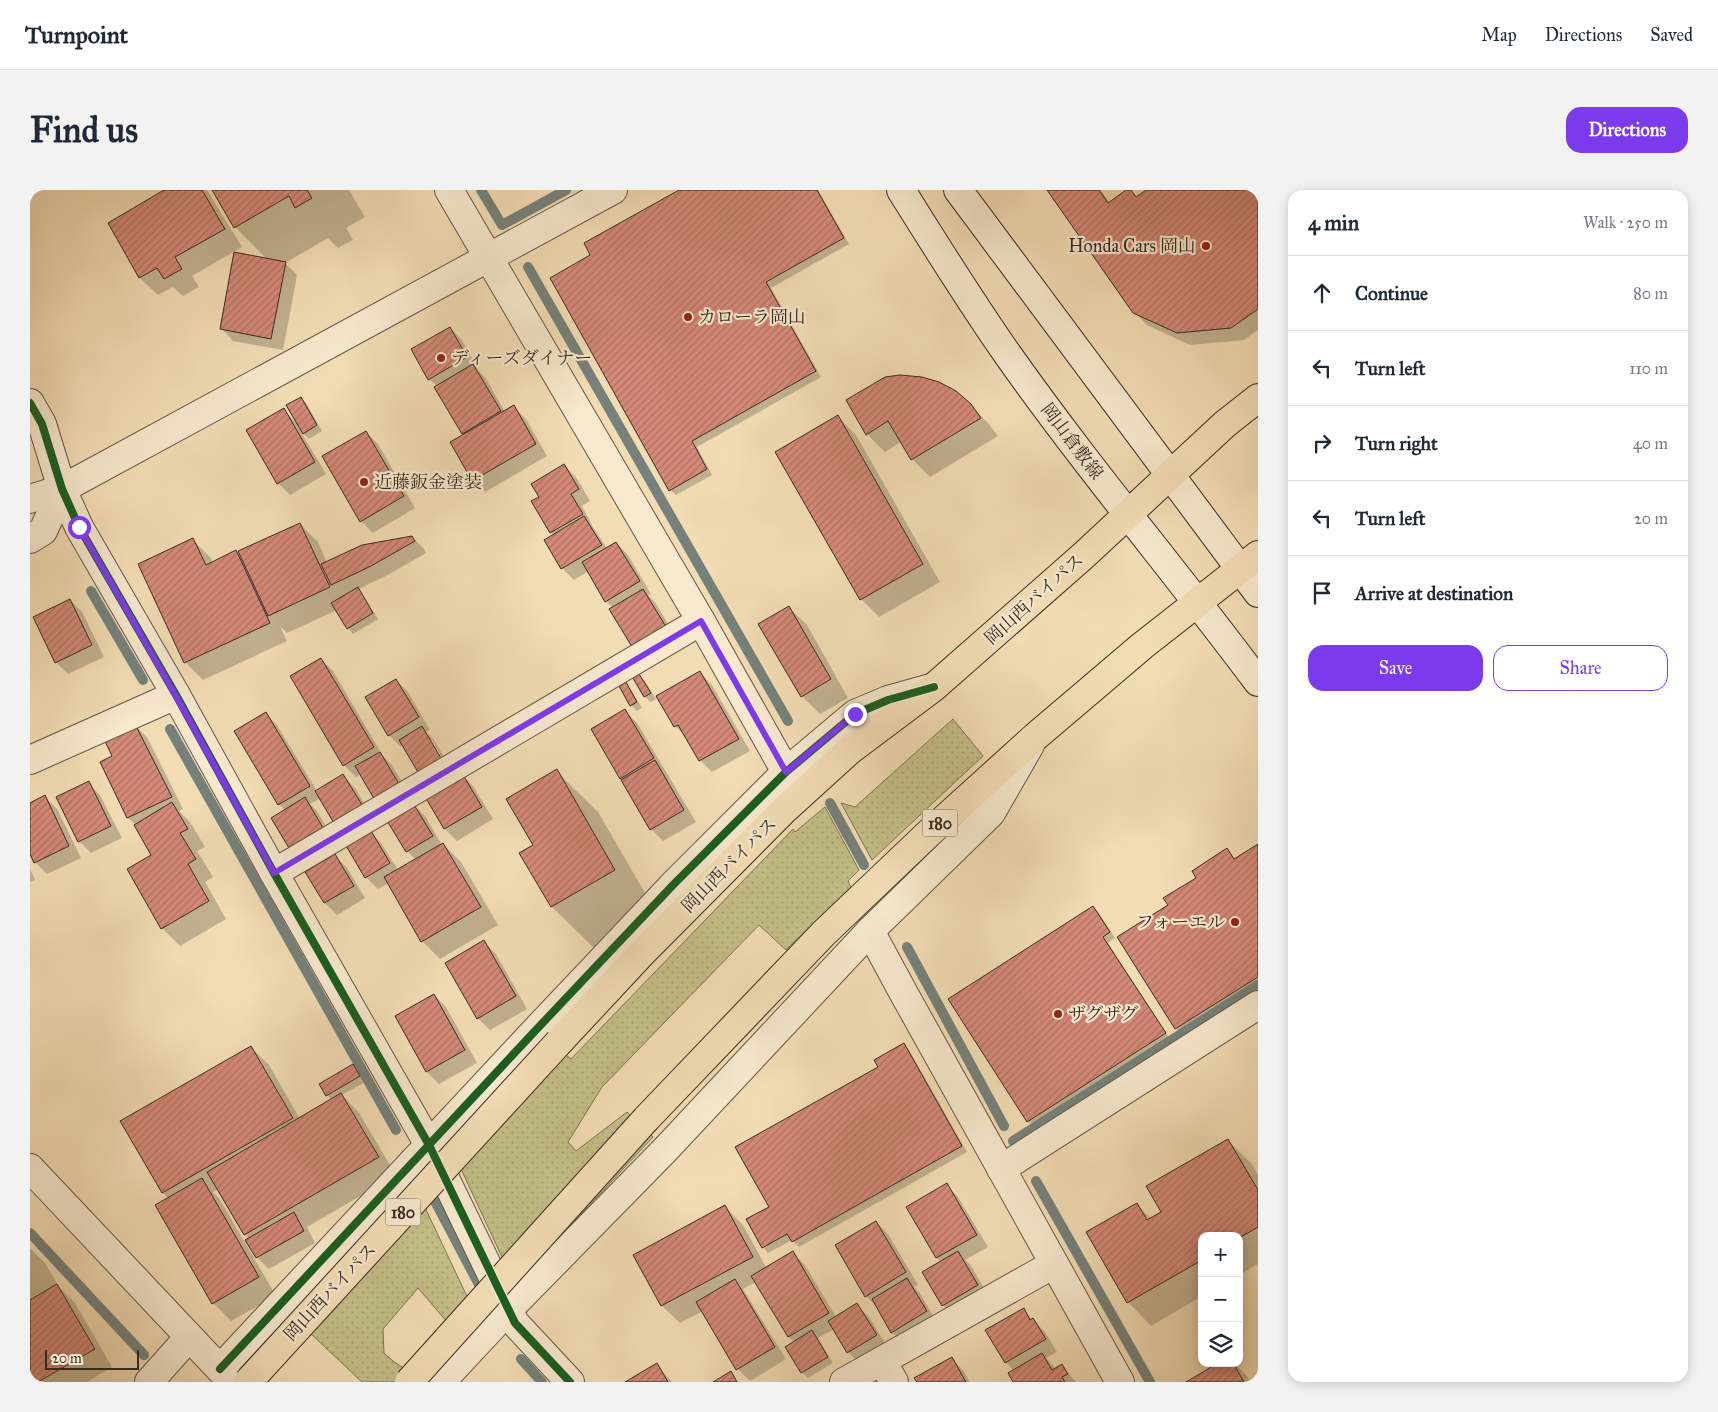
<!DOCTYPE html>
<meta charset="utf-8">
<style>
body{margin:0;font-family:"IM FELL Great Primer","Noto Serif JP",serif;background:#f2f2f3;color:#1f2937}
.controls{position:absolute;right:15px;bottom:15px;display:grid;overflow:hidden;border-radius:10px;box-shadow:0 2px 12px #0003}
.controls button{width:45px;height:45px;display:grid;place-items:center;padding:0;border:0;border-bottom:1px solid #e0e1e3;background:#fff;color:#1f2937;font:25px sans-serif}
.scale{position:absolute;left:15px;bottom:12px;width:94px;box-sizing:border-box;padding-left:5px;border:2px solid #382b21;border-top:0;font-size:14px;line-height:18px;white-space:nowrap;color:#382b21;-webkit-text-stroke:4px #f7e8ce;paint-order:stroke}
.stop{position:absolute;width:15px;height:15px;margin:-11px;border:4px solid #7c3aed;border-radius:50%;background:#fff}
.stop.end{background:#7c3aed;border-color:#fff;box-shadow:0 1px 5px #0008}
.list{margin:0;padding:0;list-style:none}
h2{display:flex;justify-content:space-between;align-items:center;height:65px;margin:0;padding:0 20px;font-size:21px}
h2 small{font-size:16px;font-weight:400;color:#747a83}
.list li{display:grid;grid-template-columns:32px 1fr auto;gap:15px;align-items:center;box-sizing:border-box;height:75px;padding:0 20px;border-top:1px solid #e0e1e3}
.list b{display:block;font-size:19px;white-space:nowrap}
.list em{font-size:16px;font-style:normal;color:#747a83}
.actions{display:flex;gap:10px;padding:15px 20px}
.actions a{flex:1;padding:11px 0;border:1px solid #7c3aed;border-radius:15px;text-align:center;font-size:18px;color:#7c3aed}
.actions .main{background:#7c3aed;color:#fff}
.icon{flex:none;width:28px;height:28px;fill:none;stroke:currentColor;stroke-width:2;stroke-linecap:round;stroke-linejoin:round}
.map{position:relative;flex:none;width:1228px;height:1192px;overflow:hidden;border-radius:15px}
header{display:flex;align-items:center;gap:30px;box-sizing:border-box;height:70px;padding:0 25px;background:#fff;border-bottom:1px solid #e0e1e3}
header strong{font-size:24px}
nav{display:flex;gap:28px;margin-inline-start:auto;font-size:18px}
.intro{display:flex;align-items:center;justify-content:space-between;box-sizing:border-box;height:120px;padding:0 30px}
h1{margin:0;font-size:35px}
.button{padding:12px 22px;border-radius:15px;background:#7c3aed;color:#fff;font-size:18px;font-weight:700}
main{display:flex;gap:30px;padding:0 30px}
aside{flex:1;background:#fff;border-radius:15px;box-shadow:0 2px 12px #0003}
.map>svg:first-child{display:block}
</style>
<header>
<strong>Turnpoint</strong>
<nav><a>Map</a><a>Directions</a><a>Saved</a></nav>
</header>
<div class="intro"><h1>Find us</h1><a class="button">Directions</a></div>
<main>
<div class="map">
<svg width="1228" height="1192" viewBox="0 0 1228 1192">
<defs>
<pattern id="grass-dots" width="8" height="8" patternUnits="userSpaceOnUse" patternTransform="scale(1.25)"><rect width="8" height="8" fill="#c3be87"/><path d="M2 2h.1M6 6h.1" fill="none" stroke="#a8a374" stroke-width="1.8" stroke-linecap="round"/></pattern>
<pattern id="building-hatch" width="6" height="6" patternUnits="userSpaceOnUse" patternTransform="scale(1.25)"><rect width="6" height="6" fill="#d58978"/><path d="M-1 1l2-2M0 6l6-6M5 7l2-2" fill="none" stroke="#ae7062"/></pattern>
</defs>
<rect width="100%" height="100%" fill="#f2dcb4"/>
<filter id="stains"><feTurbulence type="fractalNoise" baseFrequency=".004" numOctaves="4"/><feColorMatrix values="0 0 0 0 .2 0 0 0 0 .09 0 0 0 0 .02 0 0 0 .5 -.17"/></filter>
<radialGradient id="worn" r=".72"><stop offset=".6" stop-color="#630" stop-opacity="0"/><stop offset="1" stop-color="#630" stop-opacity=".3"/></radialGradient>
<g fill="url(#grass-dots)" stroke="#7e7454">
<path d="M923,529L953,566L842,670L811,613L825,617Z"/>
<path d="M795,617L829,680L818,691L821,697L756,760L729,735L572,897L538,952L546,961L597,922L623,947L485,1095L419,953L514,847L541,869L763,639L765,642Z"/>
<path d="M382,990L451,1136L436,1154L388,1098L353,1139L354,1163L363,1171L394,1192H332L263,1127Z"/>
</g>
<g fill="#0003" fill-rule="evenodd">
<path d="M137,0H177L212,57L162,86L169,97L153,106L143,97L128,105L110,88L79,34Z"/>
<path d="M184,0H319L335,27L316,38L323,50L308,58L298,48L255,73L267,85L253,160L203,151L191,138L238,70L205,37Z"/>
<path d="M651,0H788L819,54L741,98L791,187L667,257L682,285L646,305L640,300L562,65Z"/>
<path d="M1018,0H1071L1080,13L1098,0L1107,7L1118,0H1228V140L1214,150L1160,155L1117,135L1104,122Z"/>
<path d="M420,138L432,150L448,180L455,187L475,222L484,217L496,229L517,266L455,302L443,290L435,245L407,196L399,189Z"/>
<path d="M271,208L277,214L292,241L279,249L271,242L296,284L260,305L248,293L218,241L254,220L267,234Z"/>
<path d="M818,210L940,215L958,233L968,246L900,287L882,269L872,251L855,262L837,244Z"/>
<path d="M808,227L826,245L910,392L849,427L831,409L747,262Z"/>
<path d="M336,242L348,254L385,318L343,343L331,331Z"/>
<path d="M534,275L546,287L560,311L552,316L563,337L577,358L586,353L598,365L621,404L618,405L625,412L649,452L583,418L576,411L559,381L544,390L532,378L524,346L503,312L511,307Z"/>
<path d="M270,334L288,352L297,373L382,347L394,359L396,363L354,387L328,399L333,405L348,429L323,444L318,438L307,420L257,443L250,436L257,451L173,490L155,472L163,350L181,368L183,373L206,362L213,369Z"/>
<path d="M40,410L52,422L74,467L38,484L26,472Z"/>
<path d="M759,418L777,435L818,508L790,524L772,506Z"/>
<path d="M291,469L303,481L353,566L362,575L383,611L381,613L395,626L412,655L413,654L431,672L468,735L410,769L392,751L359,693L348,699L336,687L339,641L351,653L368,680L386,670L377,661L331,584L326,587L314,575Z"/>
<path d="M670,483L682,495L720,561L682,582L670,570L657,548L645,536Z"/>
<path d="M609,486L615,491L626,509L621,512L615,507L604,488Z"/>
<path d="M366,490L378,502L400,540L396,542L404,550L426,587L431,584L443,596L463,629L427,651L415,639L396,605L405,600L373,555L371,557L359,545ZM399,550H402L419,580L417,581Z"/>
<path d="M595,494L601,500L612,518L607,521L601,515Z"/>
<path d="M595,521L607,533L666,632L633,651L621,639L591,588Z"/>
<path d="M235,523L247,535L287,601L313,586L325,598L345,631L291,608L280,614L287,621L304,650L272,669L260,657L255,620L249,614Z"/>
<path d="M105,535L117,547L153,619L149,621L160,632L175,657L167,661L183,687L175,692L196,729L150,756L132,738L123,666L106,635L98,628L71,572L84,566Z"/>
<path d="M526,581L568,622L626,722L564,758L522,717L491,663L505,655Z"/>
<path d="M58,593L70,605L92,648L61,663L49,651Z"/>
<path d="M15,607L27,619L51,668L17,684L5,672L0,662V614Z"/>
<path d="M1228,656V796L1152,844L1146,838L1139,716L1197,660L1206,670Z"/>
<path d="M305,666L317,678L335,708L307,725L295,713L277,683Z"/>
<path d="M0,679L5,690L0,692Z"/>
<path d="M1063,717L1069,723L1085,748L1078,753L1140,849L1003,937L998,931Z"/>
<path d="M454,752L466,764L497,819L460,840L448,828Z"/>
<path d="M404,805L416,817L447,873L409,894L397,882L366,827Z"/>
<path d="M874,854L879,860L937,962L769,1057L762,1050L738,1063L733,1057L740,1017L850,877Z"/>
<path d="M221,857L239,875L270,929L302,910L297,905L323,876L328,881L335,892L312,905L329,923L366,985L277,1037L285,1053L239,1079L227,1067L219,1049L215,1044L188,999L183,1002L189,1008L246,1106L201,1131L184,1114L127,1016L139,1009L133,1003L92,932Z"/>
<path d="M1198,951L1222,974L1228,985V1074L1209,1085V1046H1172V1106L1121,1136L1098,1112L1107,1015L1122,1029L1133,1023Z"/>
<path d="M916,995L928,1007L958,1057L935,1070L940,1074L959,1107L925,1127L913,1115L911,1072L907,1068L878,1018Z"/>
<path d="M695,1017L713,1035L737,1079L763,1063L775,1075L806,1127L827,1115L839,1127L858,1158L830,1174L818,1162L804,1139L788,1148L803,1173L778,1188L772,1182L765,1153L759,1147L726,1092L713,1099L756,1169L720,1191L708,1179L673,1121L650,1133L632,1116L605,1065Z"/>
<path d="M846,1032L858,1044L888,1095L884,1097L889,1102L908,1134L874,1154L862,1142L847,1117L836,1106Z"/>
<path d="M0,1058L15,1073L29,1097L45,1113L82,1177L57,1192H0Z"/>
<path d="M993,1120L1015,1142L1027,1162L1016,1168L1026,1179L1032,1176L1046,1192H985L984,1181L976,1172Z"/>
<path d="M921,1168L933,1180L940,1192H888Z"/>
<path d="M1191,1173H1204L1217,1186L1220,1192H1158Z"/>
<path d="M627,1175L642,1192H598Z"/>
</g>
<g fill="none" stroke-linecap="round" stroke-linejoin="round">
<g stroke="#75817a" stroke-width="10">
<path d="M451,0L472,35L536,0"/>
<path d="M498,77L758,531"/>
<path d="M61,401L113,490"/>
<path d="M140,539L366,940"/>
<path d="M800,613L834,675"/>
<path d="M877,757L974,936"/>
<path d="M983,951L1228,795"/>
<path d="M1006,991L1120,1192"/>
<path d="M398,998L455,1106"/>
<path d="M0,1043L114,1165"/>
<path d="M491,1169L512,1192"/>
</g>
</g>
<g fill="url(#building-hatch)" stroke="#382b21">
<path d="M134,0H172L195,39L145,67L152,79L134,89L127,78L109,88L78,33Z"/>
<path d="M182,0H277L282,8L265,18L259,6L204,38Z"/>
<path d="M649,0H787L814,48L736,92L786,181L662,251L677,279L639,301L520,88L560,65L554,53Z"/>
<path d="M1017,0H1069L1078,13L1096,0H1101L1106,7L1116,0H1228V119L1201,138L1147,143L1103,123Z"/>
<path d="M204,62L256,72L241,149L190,139Z"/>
<path d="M420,137L437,167L398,190L381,159Z"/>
<path d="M443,174L471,221L432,244L404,197Z"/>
<path d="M870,185L892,187L909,192L926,201L941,214L951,228L881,270L858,231L836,245L816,210L855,187Z"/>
<path d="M271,207L287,235L273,244L256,215Z"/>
<path d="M484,215L506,254L442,291L420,252Z"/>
<path d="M254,218L285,272L247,294L216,240Z"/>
<path d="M808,225L893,374L830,410L745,262Z"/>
<path d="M336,241L374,306L330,332L292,266Z"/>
<path d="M534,274L549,299L541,304L553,324L520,343L501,311L509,307L501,294Z"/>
<path d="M554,326L572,355L531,379L514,350Z"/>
<path d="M270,333L300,397L238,426L208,361Z"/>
<path d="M382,346L385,351L341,376L301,395L291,374L332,355Z"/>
<path d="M163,348L176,375L206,360L240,433L154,473L108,374Z"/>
<path d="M586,352L610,391L575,412L552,372Z"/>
<path d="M328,397L343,423L317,439L301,413Z"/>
<path d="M613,399L638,440L604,460L579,419Z"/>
<path d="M40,409L62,455L25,473L3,427Z"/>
<path d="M759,416L801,489L771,507L728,434Z"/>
<path d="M291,468L344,557L313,576L260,486Z"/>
<path d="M670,481L709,549L669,571L648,535L644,537L626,506Z"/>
<path d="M609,484L621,503L614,507L603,488Z"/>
<path d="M366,489L389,527L358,546L335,507Z"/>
<path d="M596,492L607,512L600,516L589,496Z"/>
<path d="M595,519L624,568L590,589L561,539Z"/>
<path d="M236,522L280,596L248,615L204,541Z"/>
<path d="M105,534L142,607L97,628L70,572L82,566L74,549Z"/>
<path d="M392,536L415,575L392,589L369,550Z"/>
<path d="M350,562L372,599L347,614L325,576Z"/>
<path d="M625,570L654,620L620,640L591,590Z"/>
<path d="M527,579L585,680L521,717L489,663L503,655L476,609Z"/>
<path d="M432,583L452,617L414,639L394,605Z"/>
<path d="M313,584L334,618L305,635L285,601Z"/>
<path d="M59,591L81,636L48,652L26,607Z"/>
<path d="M15,605L39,656L4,673L0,664V613Z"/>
<path d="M275,607L293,638L259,658L241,628Z"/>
<path d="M142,612L158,639L150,643L166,669L158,674L179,711L131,739L97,679L121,665L104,635Z"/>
<path d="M383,613L403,646L376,662L356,629Z"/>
<path d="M340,639L360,673L335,688L315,654Z"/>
<path d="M413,653L451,717L391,752L354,687Z"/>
<path d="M1228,654V787L1145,839L1087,747L1138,715L1133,708L1166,688L1162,681L1197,658L1204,669Z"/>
<path d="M305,664L324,696L294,713L275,682Z"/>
<path d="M1063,716L1080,742L1073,747L1136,843L997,932L918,809Z"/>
<path d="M454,750L486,806L447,829L415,773Z"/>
<path d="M404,804L435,860L396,882L365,826Z"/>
<path d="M874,853L932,956L762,1052L757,1044L732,1058L716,1029L739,1017L705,957L848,877L844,870Z"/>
<path d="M221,856L263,928L132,1003L90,931Z"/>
<path d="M323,874L330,886L296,906L289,894Z"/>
<path d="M311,903L349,967L214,1045L177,982Z"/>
<path d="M1198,949L1228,1000V1037L1209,1048V1046H1172V1070L1097,1113L1056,1042L1107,1013L1117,1030L1131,1022L1116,996Z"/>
<path d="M172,988L229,1087L182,1114L125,1015Z"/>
<path d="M917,993L947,1045L906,1068L876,1017Z"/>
<path d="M695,1015L723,1067L631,1116L603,1065Z"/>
<path d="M264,1022L274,1041L226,1068L215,1050Z"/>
<path d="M846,1031L876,1082L835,1107L805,1055Z"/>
<path d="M763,1061L799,1123L758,1147L721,1086Z"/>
<path d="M928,1061L948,1095L912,1116L892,1082Z"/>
<path d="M877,1088L897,1121L861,1143L842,1109Z"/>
<path d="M705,1089L745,1157L706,1180L666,1112Z"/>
<path d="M27,1094L65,1159L8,1192H0V1110Z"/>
<path d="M827,1113L847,1145L817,1163L798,1131Z"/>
<path d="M994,1118L1000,1130L1003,1128L1016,1149L975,1173L955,1140Z"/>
<path d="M782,1140L798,1167L771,1183L755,1157Z"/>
<path d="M1012,1163L1022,1180L1032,1174L1038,1184L1032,1187L1035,1192H983L978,1183Z"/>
<path d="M922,1167L936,1192H887L884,1188Z"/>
<path d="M627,1173L638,1192H595Z"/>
<path d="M1188,1173H1203L1214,1192H1156Z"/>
<path d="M701,1181L707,1192H683Z"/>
</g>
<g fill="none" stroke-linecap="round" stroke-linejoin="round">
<g stroke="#665746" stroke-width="30">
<g id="minor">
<path d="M32,299L49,337L146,505L244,683L399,955L485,1133L540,1192"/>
<path d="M0,309L32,299"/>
<path d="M0,349L13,341L32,299"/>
<path d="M0,570L146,505"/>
<path d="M244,683L671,431"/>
<path d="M971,979L1228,815"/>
<path d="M852,1171L864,1192"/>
<path d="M190,1179L505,841L643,695L756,582L825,524L858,510L901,498"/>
<path d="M119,1192L159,1147"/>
<path d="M411,1192L478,1120L635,960L840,741L961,623L1000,555"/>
<path d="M814,1192L1024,1074"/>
</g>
</g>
<g stroke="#665746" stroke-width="30">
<g id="tertiary">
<path d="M419,0L671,431L756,582"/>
<path d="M0,213L12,234L32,299L583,0"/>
<path d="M840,741L873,802L1090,1192"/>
<path d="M0,978L202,1192"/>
</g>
</g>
<g stroke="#382b21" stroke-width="30">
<g id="secondary">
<path d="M871,0C906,56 940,111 978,165C1057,277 1146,382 1228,492"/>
<path d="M928,0L1228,403"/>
</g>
</g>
<g stroke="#382b21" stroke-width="30">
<g id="trunk">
<path d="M529,852L611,764L753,621L820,560L904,497L1053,366L1195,234L1228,208"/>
<path d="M616,929L794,743L899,643L1005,547L1112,456L1228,365"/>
</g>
</g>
<use href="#minor" stroke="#f7e8ce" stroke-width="28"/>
<use href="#tertiary" stroke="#f7e8ce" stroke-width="28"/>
<use href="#secondary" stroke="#f7e8ce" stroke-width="28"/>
<use href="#trunk" stroke="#f2dcb4" stroke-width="28"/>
<g stroke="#382b21" stroke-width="30" stroke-linecap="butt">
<g id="trunk-bridge">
<path d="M218,1192L529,852"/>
<path d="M379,1192L616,929"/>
</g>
</g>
<use href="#trunk-bridge" stroke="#f2dcb4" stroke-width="28"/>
<g stroke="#f7e8ce" stroke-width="11">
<g id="cycleway">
<path d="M0,213L12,234L32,299L49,337L146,505L244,683L399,955L485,1133L540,1192"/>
<path d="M190,1179L505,841L643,695L756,582L825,524L858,510L904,497"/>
</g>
</g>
<use href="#cycleway" stroke="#1b5e20" stroke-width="8"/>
</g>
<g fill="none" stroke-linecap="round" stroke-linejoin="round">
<path stroke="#7c3aed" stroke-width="6" d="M49,337L146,506L244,683L671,431L756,582L825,524"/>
</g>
<g fill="#8f2418" stroke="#f7e8ce" stroke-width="2">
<circle cx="1176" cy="56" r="5"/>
<circle cx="658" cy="127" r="5"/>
<circle cx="411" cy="168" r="5"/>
<circle cx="334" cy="292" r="5"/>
<circle cx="1205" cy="732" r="5"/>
<circle cx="1028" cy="824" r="5"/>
</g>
<g text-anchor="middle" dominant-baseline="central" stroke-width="4.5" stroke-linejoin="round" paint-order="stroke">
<g fill="#f7e8ce" stroke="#716455" stroke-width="1">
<rect x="892.5" y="619.5" width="35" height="27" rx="4"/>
<rect x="355.5" y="1008.5" width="35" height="27" rx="4"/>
</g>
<g font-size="16" font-weight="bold" fill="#382b21">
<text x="910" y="633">180</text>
<text x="373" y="1022">180</text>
</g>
<g font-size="18" fill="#382b21" stroke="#f7e8ce" text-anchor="start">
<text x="1166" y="56" text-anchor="end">Honda Cars 岡山</text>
<text x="668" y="127">カローラ岡山</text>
<text x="421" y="168">ディーズダイナー</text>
<text x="344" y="292">近藤鈑金塗装</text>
<text x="1195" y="732" text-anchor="end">フォーエル</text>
<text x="1038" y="824">ザグザグ</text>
</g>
<g font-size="18" fill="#382b21" stroke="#f7e8ce">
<text transform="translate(1042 251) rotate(53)">岡山倉敷線</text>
<text transform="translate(1004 409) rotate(-42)">岡山西バイパス</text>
<text transform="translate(699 675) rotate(-45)">岡山西バイパス</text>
<text transform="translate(300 1102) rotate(-47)">岡山西バイパス</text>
</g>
</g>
<rect width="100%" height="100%" filter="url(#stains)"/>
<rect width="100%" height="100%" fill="url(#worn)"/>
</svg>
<div class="controls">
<button>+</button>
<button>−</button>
<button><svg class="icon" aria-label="layers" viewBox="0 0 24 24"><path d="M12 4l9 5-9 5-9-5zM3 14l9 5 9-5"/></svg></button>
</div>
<div class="scale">20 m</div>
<div class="stop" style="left:49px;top:337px"></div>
<div class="stop end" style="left:825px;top:524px"></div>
</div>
<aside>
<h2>4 min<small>Walk · 250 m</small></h2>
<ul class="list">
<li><svg class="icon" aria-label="ahead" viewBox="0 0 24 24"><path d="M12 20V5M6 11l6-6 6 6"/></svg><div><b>Continue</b></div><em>80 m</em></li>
<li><svg class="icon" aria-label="left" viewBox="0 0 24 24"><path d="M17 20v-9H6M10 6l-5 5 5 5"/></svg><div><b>Turn left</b></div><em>110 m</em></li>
<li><svg class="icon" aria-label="right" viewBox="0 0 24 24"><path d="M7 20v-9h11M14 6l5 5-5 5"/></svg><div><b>Turn right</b></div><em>40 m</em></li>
<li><svg class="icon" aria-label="left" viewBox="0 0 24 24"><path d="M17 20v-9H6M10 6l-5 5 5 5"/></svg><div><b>Turn left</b></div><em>20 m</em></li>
<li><svg class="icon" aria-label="arrive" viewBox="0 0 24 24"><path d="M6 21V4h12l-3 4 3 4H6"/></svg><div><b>Arrive at destination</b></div></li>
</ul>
<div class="actions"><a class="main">Save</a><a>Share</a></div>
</aside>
</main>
